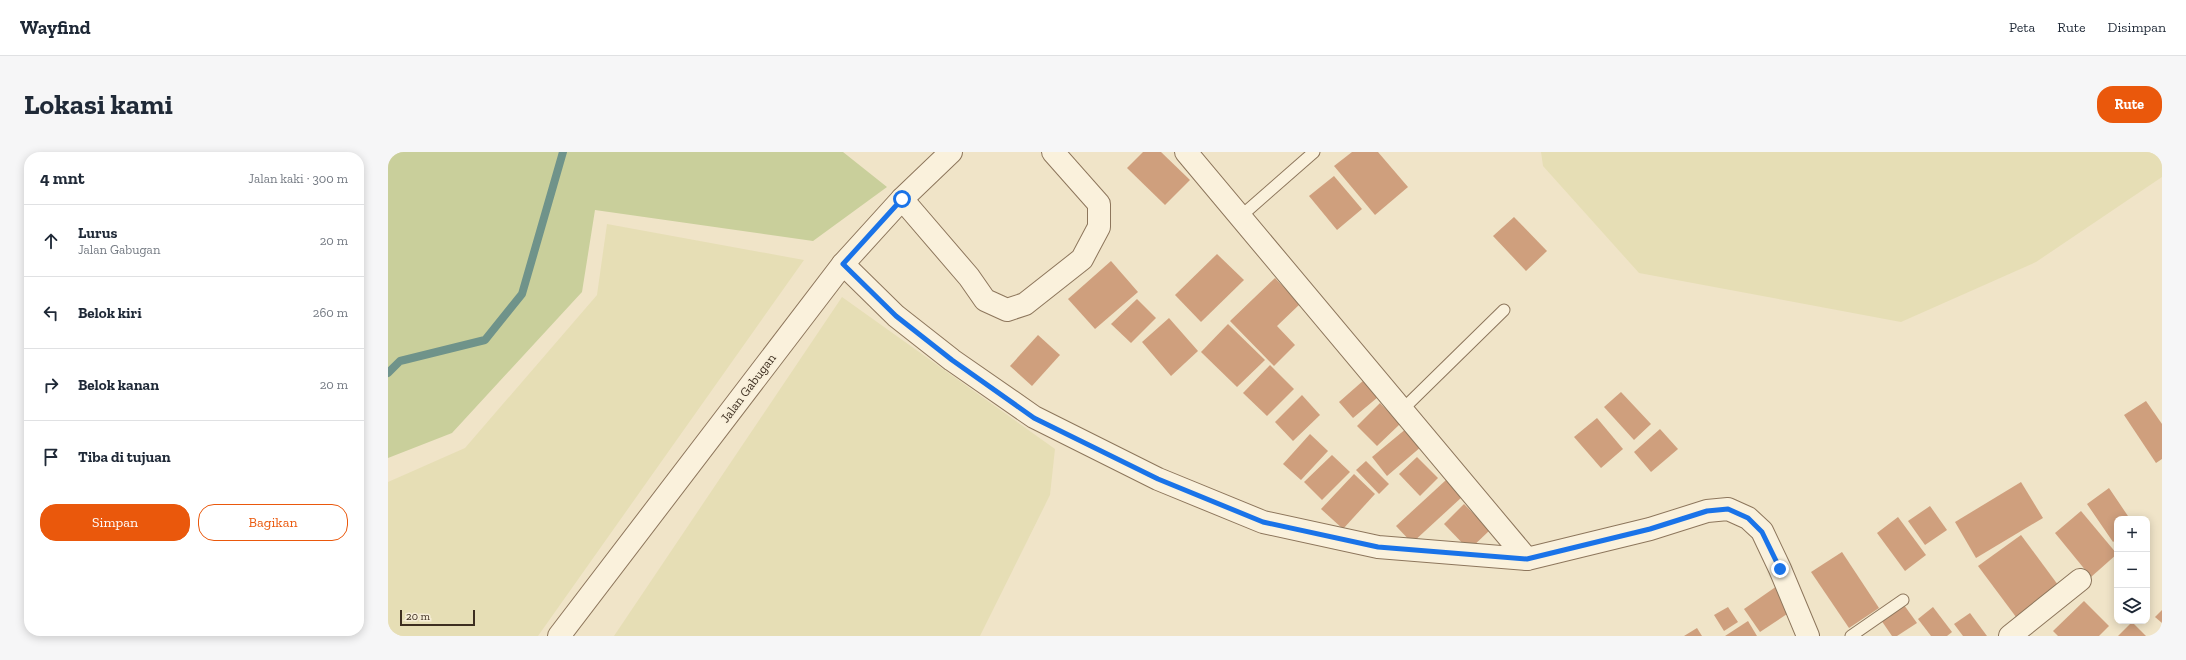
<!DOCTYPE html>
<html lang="id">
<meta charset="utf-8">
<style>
body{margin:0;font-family:"Zilla Slab",serif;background:#f6f6f7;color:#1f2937}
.controls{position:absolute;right:12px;bottom:12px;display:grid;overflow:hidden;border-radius:8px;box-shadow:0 2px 10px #0003}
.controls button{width:36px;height:36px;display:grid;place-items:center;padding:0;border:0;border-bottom:1px solid #e0e1e3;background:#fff;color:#1f2937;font:20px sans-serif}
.scale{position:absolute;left:12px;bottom:10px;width:75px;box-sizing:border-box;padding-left:4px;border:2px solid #3d2e20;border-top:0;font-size:11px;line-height:14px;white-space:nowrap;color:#3d2e20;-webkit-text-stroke:3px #f7eed8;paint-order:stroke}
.stop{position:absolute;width:12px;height:12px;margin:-9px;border:3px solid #1a73e8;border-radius:50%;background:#fff}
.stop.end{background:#1a73e8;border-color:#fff;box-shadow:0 1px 4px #0008}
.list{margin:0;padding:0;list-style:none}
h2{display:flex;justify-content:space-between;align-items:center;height:52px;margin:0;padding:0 16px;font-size:17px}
h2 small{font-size:13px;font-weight:400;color:#747a83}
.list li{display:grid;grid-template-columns:26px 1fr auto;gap:12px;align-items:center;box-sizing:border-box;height:72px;padding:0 16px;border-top:1px solid #e0e1e3}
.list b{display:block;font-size:15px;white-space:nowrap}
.list p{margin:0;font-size:13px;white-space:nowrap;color:#747a83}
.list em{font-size:13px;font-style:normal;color:#747a83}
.actions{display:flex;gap:8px;padding:12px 16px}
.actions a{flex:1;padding:9px 0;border:1px solid #ea580c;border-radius:16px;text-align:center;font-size:14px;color:#ea580c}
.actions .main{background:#ea580c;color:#fff}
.icon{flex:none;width:22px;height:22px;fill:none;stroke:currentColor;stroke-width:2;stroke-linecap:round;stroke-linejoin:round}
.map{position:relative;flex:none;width:1774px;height:484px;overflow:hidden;border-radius:16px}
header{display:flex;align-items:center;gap:24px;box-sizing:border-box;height:56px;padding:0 20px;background:#fff;border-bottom:1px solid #e0e1e3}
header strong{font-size:19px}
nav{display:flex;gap:22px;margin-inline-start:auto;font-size:14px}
.intro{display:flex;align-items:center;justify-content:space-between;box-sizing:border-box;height:96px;padding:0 24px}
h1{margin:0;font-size:28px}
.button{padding:10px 18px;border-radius:16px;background:#ea580c;color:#fff;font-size:14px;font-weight:700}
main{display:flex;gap:24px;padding:0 24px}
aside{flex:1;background:#fff;border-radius:16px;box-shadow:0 2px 10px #0003}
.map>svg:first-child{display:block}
</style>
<header>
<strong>Wayfind</strong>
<nav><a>Peta</a><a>Rute</a><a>Disimpan</a></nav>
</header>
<div class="intro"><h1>Lokasi kami</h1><a class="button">Rute</a></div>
<main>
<aside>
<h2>4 mnt<small>Jalan kaki · 300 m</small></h2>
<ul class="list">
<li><svg class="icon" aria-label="ahead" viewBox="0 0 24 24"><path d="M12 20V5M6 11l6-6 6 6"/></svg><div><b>Lurus</b><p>Jalan Gabugan</p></div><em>20 m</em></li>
<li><svg class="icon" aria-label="left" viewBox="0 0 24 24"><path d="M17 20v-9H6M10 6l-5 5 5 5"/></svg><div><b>Belok kiri</b></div><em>260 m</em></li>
<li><svg class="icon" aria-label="right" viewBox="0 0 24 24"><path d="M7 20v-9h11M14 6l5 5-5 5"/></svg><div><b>Belok kanan</b></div><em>20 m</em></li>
<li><svg class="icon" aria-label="arrive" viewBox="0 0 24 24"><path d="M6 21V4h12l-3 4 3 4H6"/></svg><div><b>Tiba di tujuan</b></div></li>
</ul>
<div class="actions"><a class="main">Simpan</a><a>Bagikan</a></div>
</aside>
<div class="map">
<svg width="1774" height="484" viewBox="0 0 1774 484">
<rect width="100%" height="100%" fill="#f0e4c8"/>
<g fill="#e6deb5">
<path d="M1153,0H1774V25L1648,110L1513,170L1251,121L1155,14Z"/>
<path d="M219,72L416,108L150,484H0V330L77,296L209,143Z"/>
<path d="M454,145L667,297L662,343L592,484H226Z"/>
</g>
<path fill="#c9cf9b" d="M0,0H455L499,35L425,89L207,58L194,140L64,281L0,306Z"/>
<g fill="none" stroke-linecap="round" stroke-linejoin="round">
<path stroke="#6f938a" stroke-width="8" d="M0,221L12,209L97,188L134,142L175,0"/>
</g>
<g fill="#cf9f7d">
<path d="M755,0H773L802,28L777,53L739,16Z"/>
<path d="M964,0H990L1020,35L987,63L946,14Z"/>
<path d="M946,24L974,57L949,78L921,44Z"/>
<path d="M1126,65L1159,99L1138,119L1105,84Z"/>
<path d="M829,102L856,128L813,170L787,143Z"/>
<path d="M723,109L750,140L707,177L680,147Z"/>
<path d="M887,126L912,152L889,174L907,193L886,214L842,169Z"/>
<path d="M749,147L768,166L743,191L723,172Z"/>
<path d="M781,166L810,199L783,224L754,190Z"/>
<path d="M840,172L877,208L849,235L813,200Z"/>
<path d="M650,183L672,203L644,234L622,214Z"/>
<path d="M882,213L906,237L879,264L855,241Z"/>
<path d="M976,228L990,245L965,266L951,250Z"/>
<path d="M1233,240L1263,272L1246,288L1216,255Z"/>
<path d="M914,243L932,263L905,289L887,270Z"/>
<path d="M1758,249L1774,272V307L1768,311L1736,263Z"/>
<path d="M992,251L1012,272L989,294L969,274Z"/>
<path d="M1209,266L1235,297L1213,316L1186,285Z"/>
<path d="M1019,276L1034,294L999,324L984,305Z"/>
<path d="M1272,277L1290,297L1263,320L1246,300Z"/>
<path d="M922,282L940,299L913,328L895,312Z"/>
<path d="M944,303L962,320L934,348L916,330Z"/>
<path d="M1029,305L1050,326L1032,344L1011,322Z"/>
<path d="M978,309L1001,332L991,342L968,318Z"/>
<path d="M966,322L987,342L955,377L933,357Z"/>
<path d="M1058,328L1074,345L1024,391L1008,374Z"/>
<path d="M1633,330L1655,366L1588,406L1567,370Z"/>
<path d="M1721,336L1742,367H1729V387L1725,390L1699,352Z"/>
<path d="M1076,352L1102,378L1081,398L1056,372Z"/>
<path d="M1542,354L1559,378L1537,393L1520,369Z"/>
<path d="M1693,359L1729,402L1703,425L1667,381Z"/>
<path d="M1510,365L1538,403L1517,419L1489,381Z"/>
<path d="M1633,383L1673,437L1631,469L1590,414Z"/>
<path d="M1454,400L1491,456L1461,476L1423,420Z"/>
<path d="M1389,434L1405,458L1372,480L1356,457Z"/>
<path d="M1696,449L1721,474L1711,484H1670L1665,479Z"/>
<path d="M1516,453L1529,471L1509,484H1504L1493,468Z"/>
<path d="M1340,455L1350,470L1336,479L1326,463Z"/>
<path d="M1545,455L1564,480L1559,484H1543L1530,467Z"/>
<path d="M1774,458V471L1767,465Z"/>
<path d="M1582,461L1599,484H1575L1566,472Z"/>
<path d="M1360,469L1369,484H1337Z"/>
<path d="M1744,470L1758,484H1730Z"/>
<path d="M1309,476L1314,484H1296Z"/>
</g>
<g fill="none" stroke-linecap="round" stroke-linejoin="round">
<g stroke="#8d765c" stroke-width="13">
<g id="service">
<path d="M852,65L926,0"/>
<path d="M1014,258L1116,158"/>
<path d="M1463,484L1515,448"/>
</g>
</g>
<g stroke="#8d765c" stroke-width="24">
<g id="minor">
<path d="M798,0L1139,407"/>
<path d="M514,47L581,125L597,148L619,158L637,152L694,107L711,75V52L665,0"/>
<path d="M455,112L508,164L564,208L646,265L770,327L875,370L990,395L1139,407L1262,377L1319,359L1340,357L1360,366L1374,379L1392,417L1420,484"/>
<path d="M171,484L455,112L514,47L563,0"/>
<path d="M1622,484L1692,428"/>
</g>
</g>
<use href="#service" stroke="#faf1dc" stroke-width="11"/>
<use href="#minor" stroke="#faf1dc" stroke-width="22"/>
</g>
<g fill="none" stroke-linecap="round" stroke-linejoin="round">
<path stroke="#1a73e8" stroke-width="5" d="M514,47L455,112L508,164L564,208L646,266L770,327L875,370L990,395L1139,407L1262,377L1319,359L1340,357L1360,366L1374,380L1392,417"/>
</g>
<g text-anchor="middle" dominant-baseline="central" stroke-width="3" stroke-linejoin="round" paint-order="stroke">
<g font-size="13" fill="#3d2e20" stroke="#f7eed8">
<text transform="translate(360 236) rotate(-53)">Jalan Gabugan</text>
</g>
</g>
</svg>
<div class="controls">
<button>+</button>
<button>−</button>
<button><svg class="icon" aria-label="layers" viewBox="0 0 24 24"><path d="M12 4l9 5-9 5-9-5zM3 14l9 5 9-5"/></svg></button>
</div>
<div class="scale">20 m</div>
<div class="stop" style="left:514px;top:47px"></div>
<div class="stop end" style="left:1392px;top:417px"></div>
</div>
</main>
